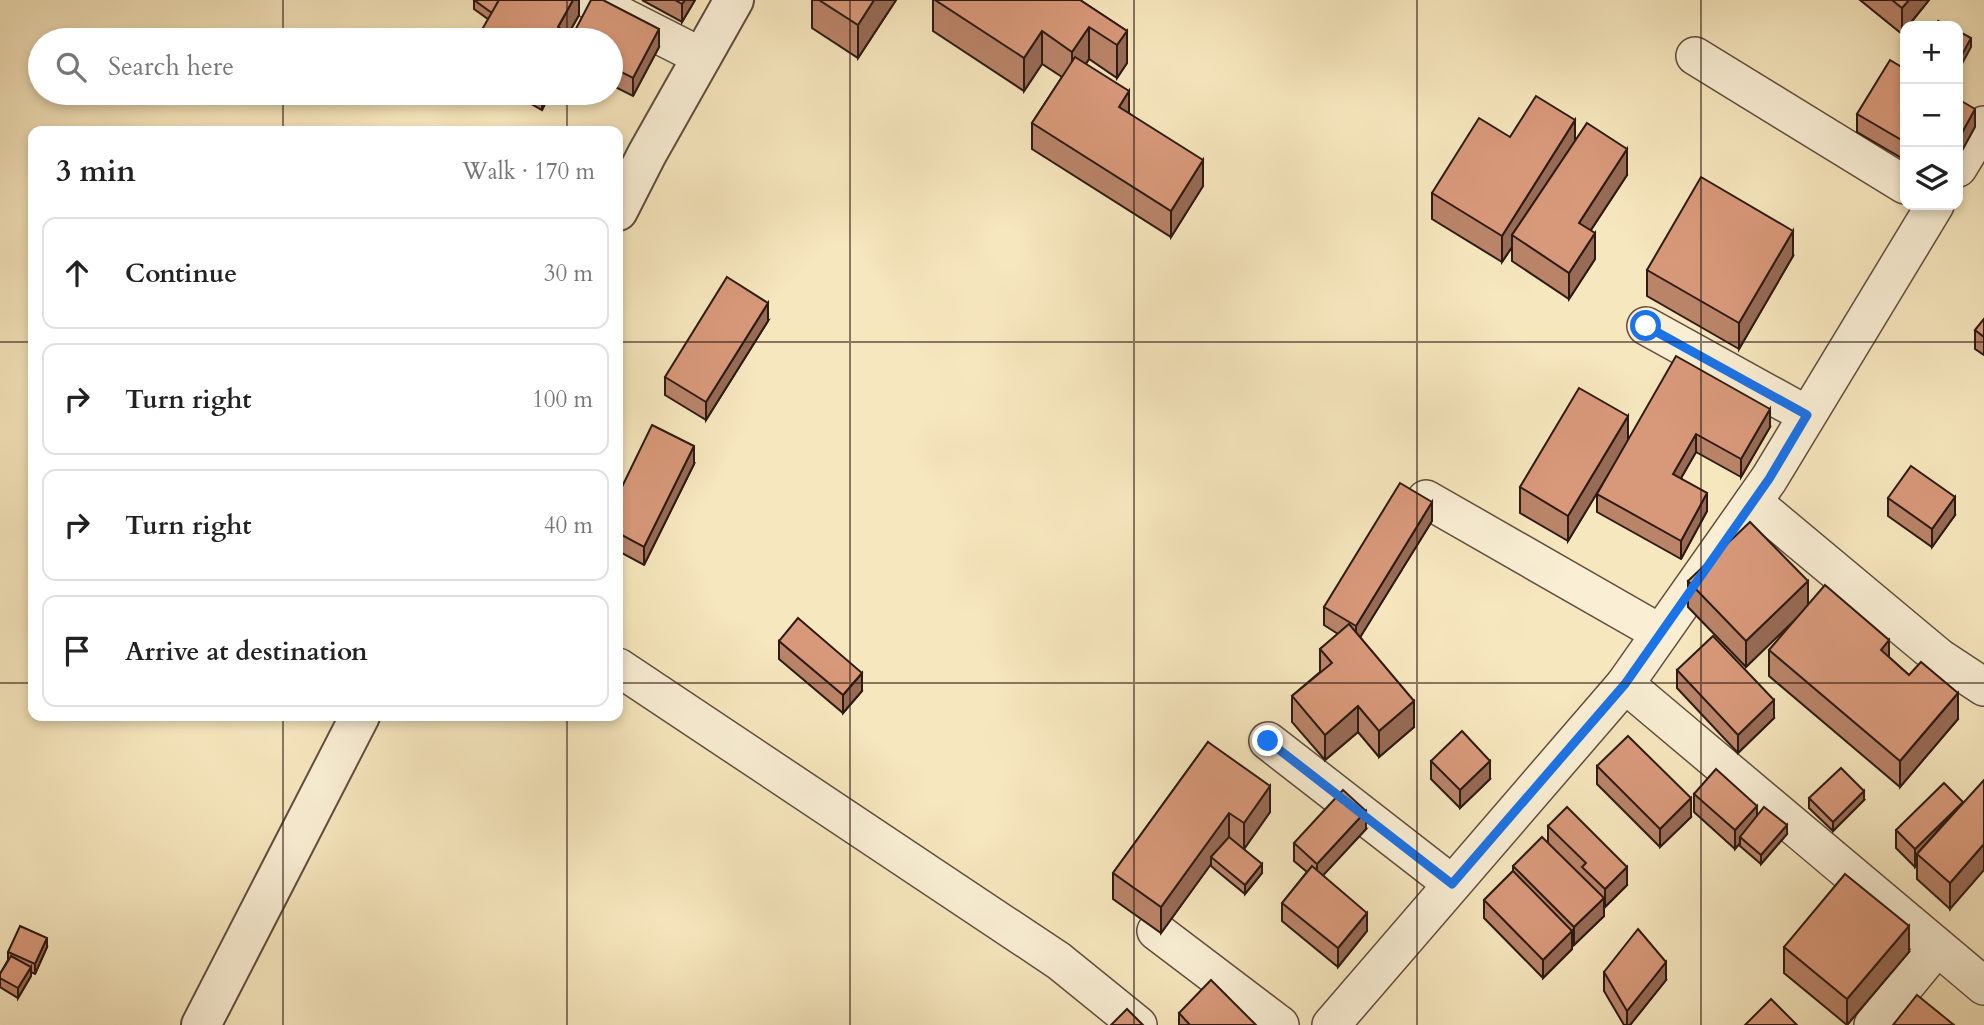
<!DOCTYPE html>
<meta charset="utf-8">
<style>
body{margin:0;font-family:Cardo,serif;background:#f2f2f2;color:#222}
.controls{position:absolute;right:21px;top:21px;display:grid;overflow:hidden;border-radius:14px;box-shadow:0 4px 10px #0003}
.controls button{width:63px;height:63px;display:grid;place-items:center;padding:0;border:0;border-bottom:2px solid #e0e0e0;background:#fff;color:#222;font:35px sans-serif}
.stop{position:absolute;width:21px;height:21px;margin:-16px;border:5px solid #1a73e8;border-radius:50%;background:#fff}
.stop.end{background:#1a73e8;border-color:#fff;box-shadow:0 2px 7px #0008}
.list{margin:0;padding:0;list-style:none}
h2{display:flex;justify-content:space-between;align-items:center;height:91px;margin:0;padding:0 28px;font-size:30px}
h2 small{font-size:23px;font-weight:400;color:#767676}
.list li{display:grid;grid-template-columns:46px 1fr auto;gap:21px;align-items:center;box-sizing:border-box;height:112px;margin:0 14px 14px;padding:0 14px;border:2px solid #e0e0e0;border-radius:14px}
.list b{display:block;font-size:26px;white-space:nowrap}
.list em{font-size:23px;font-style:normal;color:#767676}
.icon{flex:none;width:38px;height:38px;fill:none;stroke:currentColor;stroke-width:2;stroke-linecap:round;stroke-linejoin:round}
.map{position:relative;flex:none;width:1984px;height:1025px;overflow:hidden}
.search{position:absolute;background:#fff;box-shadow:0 4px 10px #0003;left:28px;top:28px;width:595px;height:77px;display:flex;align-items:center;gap:18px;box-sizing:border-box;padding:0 24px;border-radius:38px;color:#767676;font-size:26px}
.panel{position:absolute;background:#fff;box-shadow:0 4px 10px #0003;left:28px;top:126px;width:595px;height:595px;border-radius:14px}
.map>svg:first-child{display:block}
</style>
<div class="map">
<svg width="1984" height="1025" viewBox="0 0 1984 1025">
<rect width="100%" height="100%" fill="#f7e7be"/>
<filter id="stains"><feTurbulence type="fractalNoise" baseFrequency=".00286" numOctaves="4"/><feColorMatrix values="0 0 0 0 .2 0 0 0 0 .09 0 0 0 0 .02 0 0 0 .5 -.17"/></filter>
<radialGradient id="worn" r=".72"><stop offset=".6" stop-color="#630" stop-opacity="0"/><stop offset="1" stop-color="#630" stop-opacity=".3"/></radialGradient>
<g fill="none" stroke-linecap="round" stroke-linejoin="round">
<g stroke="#604d3e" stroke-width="40">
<g id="minor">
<path d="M590,0L702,57"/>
<path d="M1695,56L1905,185"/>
<path d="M1958,168L1984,125"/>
<path d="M1935,205L1769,479L1625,684L1984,986"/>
<path d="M1646,326L1807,415"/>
<path d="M1426,499L1660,633"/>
<path d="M1753,502L1940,658L1984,687"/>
<path d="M618,667L1059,961L1138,1025"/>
<path d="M1268,741L1452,884"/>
<path d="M1156,931L1280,1025"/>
<path d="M1331,1025L1625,684"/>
<path d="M1873,1025L1937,947"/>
</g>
</g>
<g stroke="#604d3e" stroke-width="42">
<g id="tertiary">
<path d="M618,211L647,154L734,0"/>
<path d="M201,1025L360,716"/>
</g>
</g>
<use href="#minor" stroke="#faefd5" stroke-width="37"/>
<use href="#tertiary" stroke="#faefd5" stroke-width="38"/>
</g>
<g fill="#ba8469" stroke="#2d1a13" stroke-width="2">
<path d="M474,0H579V15L566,38V40L488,19L474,9Z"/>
<path d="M642,0H695L682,22Z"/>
<path d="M812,0H896L858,58L812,28Z"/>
<path d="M933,0H1080L1127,31V63L1117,78L1089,59L1086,64L1129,113L1203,186L1171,237L1032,149V123L1062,77L1042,64L1024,91L933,31Z"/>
<path d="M1860,0H1929L1902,34Z"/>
<path d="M611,40L659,47L633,96L611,85Z"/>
<path d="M1905,69V160L1857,132V114Z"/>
<path d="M512,93H550L542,110Z"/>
<path d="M1510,137L1575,141L1627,175L1591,230L1595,259L1569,299L1512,261V247L1502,262L1432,219V193Z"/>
<path d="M1793,256L1739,349L1647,296V270Z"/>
<path d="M1984,319V355L1975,349V330Z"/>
<path d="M768,321L706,420L665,395V377Z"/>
<path d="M1770,427L1741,477L1696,452L1681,478L1707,511L1681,559L1597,512V494L1604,481L1568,541L1520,513V487L1628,440Z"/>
<path d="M694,464L644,565L618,551V495Z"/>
<path d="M1888,498L1955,515L1932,547L1888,516Z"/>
<path d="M1432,521L1360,637L1414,727L1379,757L1358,732L1325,760L1292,722V696L1320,672V649L1338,634L1324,625V607Z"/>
<path d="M1688,581L1808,606L1889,657L1958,719L1900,787L1769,676V650L1802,612L1746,667L1688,607Z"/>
<path d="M779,641L862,691L843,713L779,659Z"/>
<path d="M1677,670L1774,718L1738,753L1677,688Z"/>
<path d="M1208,742L1270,812L1244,849L1262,873L1245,894L1211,866V864L1161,933L1113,899V873Z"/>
<path d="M1431,761L1490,779L1460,808L1431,779Z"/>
<path d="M1597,766L1691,817L1660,847L1597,784Z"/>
<path d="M1694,794L1757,816L1787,834L1761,864L1740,846V843L1735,849L1694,812Z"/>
<path d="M1809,798L1864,800L1833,831L1809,808Z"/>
<path d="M1963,803L1950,909L1917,879V865L1915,867L1896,848V830Z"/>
<path d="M1548,826L1627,885L1605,907L1604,906V916L1574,945L1572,944V949L1543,978L1484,918V900L1513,871V866L1548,843Z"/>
<path d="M1366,829L1323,875L1367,931L1338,967L1282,921V903L1307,872L1294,861V843Z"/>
<path d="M47,947L35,974L31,972V976L18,998L0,987V974L8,960V952Z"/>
<path d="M1784,947L1909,952L1847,1025L1784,973Z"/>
<path d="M1604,972L1666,980L1630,1025H1624L1604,991Z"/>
<path d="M1179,1013L1256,1025H1179Z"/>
</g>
<g fill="#976b55" stroke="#2d1a13" stroke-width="2">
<path d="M573,0H579V15L566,38V40H558V27Z"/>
<path d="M685,0H695L682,22V4Z"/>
<path d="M874,0H896L858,58V25Z"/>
<path d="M1909,0H1929L1908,26H1905V30L1902,34V8Z"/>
<path d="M1089,27V59L1072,84V52Z"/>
<path d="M659,29V47L633,96V78Z"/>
<path d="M1042,31V64L1024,91V58Z"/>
<path d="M1127,31V63L1117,78V45Z"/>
<path d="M1971,38V47L1958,71V62Z"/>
<path d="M1129,91V116L1119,107Z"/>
<path d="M542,93H550L542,110Z"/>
<path d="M1975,109V127L1958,158V140Z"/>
<path d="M1575,120V145L1512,235V247L1502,262V236Z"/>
<path d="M1627,149V175L1579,248V223Z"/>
<path d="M1203,160V186L1171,237V211Z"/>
<path d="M1793,231V256L1739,349V323Z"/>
<path d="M1595,233V259L1569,299V273Z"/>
<path d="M768,303V321L706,420V402Z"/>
<path d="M1770,409V427L1741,477V459Z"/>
<path d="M1628,416V442L1568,541V516Z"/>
<path d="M1696,434V452L1673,492V474Z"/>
<path d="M694,446V464L644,565V547Z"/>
<path d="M1707,493V511L1681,559V541Z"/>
<path d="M1955,497V515L1932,547V529Z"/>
<path d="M1432,502V521L1356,644V626Z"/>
<path d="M1808,581V607L1746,667V641Z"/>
<path d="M1889,640V666L1881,650Z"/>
<path d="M862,673V691L843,713V695Z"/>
<path d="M1958,693V719L1900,787V761Z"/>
<path d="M1774,700V718L1738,753V735Z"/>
<path d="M1414,701V727L1379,757V731Z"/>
<path d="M1358,706V732L1325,760V735Z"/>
<path d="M1490,761V779L1460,808V790Z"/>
<path d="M1270,786V812L1244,849V823Z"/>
<path d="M1864,791V800L1833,831V822Z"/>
<path d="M1691,798V817L1660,847V829Z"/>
<path d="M1963,802L1917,854V865L1915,867V849Z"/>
<path d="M1757,806V824L1740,837V843L1735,849V830Z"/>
<path d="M1366,811V829L1317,882V864Z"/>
<path d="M1229,813V839L1211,857V864L1161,933V907Z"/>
<path d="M1787,825V834L1761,864V855Z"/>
<path d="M1984,844V870L1950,909V883Z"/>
<path d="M1262,864V873L1245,894V885Z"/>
<path d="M1627,867V885L1605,907V889Z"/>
<path d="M1604,898V916L1574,945V927Z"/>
<path d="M1367,913V931L1338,967V948Z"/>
<path d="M1909,926V952L1847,1025V999Z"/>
<path d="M1572,931V949L1543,978V960Z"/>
<path d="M47,938V947L35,974V964Z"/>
<path d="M1666,962V980L1630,1025H1627V1011Z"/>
<path d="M31,967V976L18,998V988Z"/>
</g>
<g fill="#d8997a" stroke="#2d1a13" stroke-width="2">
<path d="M474,0H499L492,13Z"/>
<path d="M499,0H573L558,27L566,32L563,40H476Z"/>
<path d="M591,0H603L659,29L633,78L611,67V40H570Z"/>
<path d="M675,0H685L682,4Z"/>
<path d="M819,0H874L858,25Z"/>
<path d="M935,0H1080L1127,31L1117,45L1089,27L1072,52L1042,31L1024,58Z"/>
<path d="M1892,0H1909L1902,8Z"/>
<path d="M1938,21L1949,26H1935Z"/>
<path d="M1958,31L1971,38L1958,62Z"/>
<path d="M1075,57L1129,91L1119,107L1203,160L1171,211L1032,123Z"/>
<path d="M1890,60L1905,69V142L1857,114Z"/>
<path d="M1536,96L1575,120L1502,236L1432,193L1479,118L1510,137Z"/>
<path d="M1958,99L1975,109L1958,140Z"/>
<path d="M1587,123L1627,149L1579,223L1595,233L1569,273L1512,235Z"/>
<path d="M1701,177L1793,231L1739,323L1647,270Z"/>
<path d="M727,277L768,303L706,402L665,377Z"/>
<path d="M1984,319V337L1975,330Z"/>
<path d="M1676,356L1770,409L1741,459L1696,434L1673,474L1707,493L1681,541L1597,494Z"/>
<path d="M1579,388L1628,416L1568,516L1520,487Z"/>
<path d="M652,425L694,446L644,547L618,533V495Z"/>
<path d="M1911,466L1955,497L1932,529L1888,498Z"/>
<path d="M1400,483L1432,502L1356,626L1324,607Z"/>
<path d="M1750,522L1808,581L1746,641L1688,581Z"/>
<path d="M1825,585L1889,640L1881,650L1909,675L1921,662L1958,693L1900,761L1769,650Z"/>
<path d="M798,618L862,673L843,695L779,641Z"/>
<path d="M1349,624L1414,701L1379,731L1358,706L1325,735L1292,696L1332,663L1320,649Z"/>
<path d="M1713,636L1774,700L1738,735L1677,670Z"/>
<path d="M1462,731L1490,761L1460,790L1431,761Z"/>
<path d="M1628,736L1691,798L1660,829L1597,766Z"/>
<path d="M1208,742L1270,786L1244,823L1229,813L1161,907L1113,873Z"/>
<path d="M1841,768L1864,791L1833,822L1809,798Z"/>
<path d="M1716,769L1757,806L1735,830L1694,794Z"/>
<path d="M1984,780V844L1950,883L1917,854Z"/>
<path d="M1944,783L1963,802L1915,849L1896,830Z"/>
<path d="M1343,790L1366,811L1317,864L1294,843Z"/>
<path d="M1567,807L1627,867L1605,889L1582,867L1586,863L1548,826Z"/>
<path d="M1764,807L1787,825L1761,855L1740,837Z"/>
<path d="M1229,837L1262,864L1245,885L1211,857Z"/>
<path d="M1542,837L1604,898L1574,927L1513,866Z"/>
<path d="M1312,866L1367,913L1338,948L1282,903Z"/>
<path d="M1513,871L1572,931L1543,960L1484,900Z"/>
<path d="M1845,874L1909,926L1847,999L1784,947Z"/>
<path d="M20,926L47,938L35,964L8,952Z"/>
<path d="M1638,929L1666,962L1627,1011L1604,972Z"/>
<path d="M11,956L31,967L18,988L0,978V974Z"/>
<path d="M1211,980L1256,1025H1190L1179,1013Z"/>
<path d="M1917,995L1954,1025H1893Z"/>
<path d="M1771,999L1797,1025H1745Z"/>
<path d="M1127,1009L1143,1025H1111Z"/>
</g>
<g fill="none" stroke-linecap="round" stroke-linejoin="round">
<path stroke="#1a73e8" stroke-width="9" d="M1268,741L1452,884L1625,684L1769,479L1807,415L1646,326"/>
</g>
<path fill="none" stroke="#2d1a13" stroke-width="2" stroke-opacity="0.55" d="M283,0V40M567,0V40M850,0V1025M1134,0V1025M1417,0V1025M1701,0V1025M283,93V131M567,93V131M0,342H33M618,342H1984M0,683H33M618,683H1984M283,716V1025M567,716V1025"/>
<rect width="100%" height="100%" filter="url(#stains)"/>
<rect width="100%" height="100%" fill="url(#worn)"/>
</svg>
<div class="controls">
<button>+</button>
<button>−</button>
<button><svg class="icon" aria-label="layers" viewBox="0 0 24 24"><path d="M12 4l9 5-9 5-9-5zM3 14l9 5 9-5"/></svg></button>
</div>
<div class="stop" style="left:1646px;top:326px"></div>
<div class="stop end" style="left:1268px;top:741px"></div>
<div class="search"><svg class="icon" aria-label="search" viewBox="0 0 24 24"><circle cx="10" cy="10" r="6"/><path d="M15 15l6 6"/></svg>Search here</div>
<section class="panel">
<h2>3 min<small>Walk · 170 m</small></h2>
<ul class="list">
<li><svg class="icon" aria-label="ahead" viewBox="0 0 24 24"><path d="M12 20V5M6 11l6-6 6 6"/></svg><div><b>Continue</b></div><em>30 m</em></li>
<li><svg class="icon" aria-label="right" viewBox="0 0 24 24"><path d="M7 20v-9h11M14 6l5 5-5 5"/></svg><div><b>Turn right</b></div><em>100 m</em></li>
<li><svg class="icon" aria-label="right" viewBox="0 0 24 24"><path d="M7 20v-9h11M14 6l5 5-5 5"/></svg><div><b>Turn right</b></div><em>40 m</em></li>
<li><svg class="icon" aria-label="arrive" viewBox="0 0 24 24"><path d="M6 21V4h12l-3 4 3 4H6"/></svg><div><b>Arrive at destination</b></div></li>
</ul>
</section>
</div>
